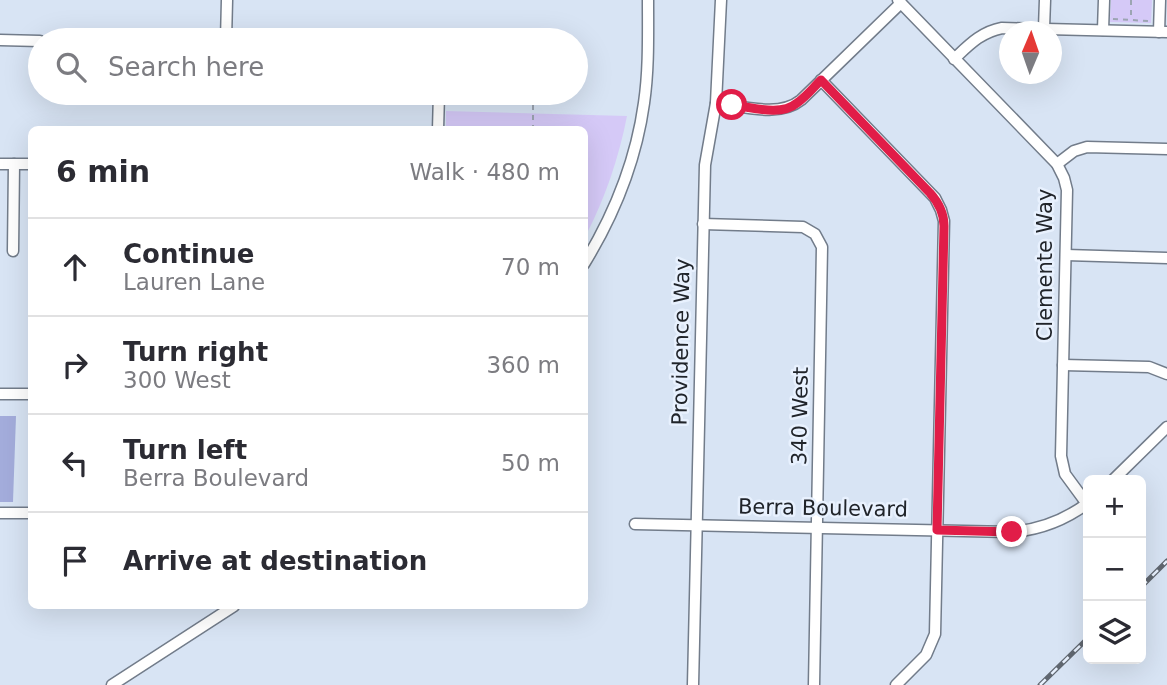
<!DOCTYPE html>
<meta charset="utf-8">
<style>
body{margin:0;font-family:"DejaVu Sans",sans-serif;background:#f7f7f7;color:#2b2b33}
.controls{position:absolute;right:21px;bottom:21px;display:grid;overflow:hidden;border-radius:10px;box-shadow:0 7px 28px #0002}
.controls button{width:63px;height:63px;display:grid;place-items:center;padding:0;border:0;border-bottom:2px solid #e1e1e2;background:#fff;color:#2b2b33;font:35px sans-serif}
.compass{position:absolute;left:999px;top:21px;width:63px;height:63px;border-radius:50%;background:#fff;box-shadow:0 7px 28px #0002;rotate:2deg}
.stop{position:absolute;width:21px;height:21px;margin:-16px;border:5px solid #e11d48;border-radius:50%;background:#fff}
.stop.end{background:#e11d48;border-color:#fff;box-shadow:0 2px 7px #0008}
.list{margin:0;padding:0;list-style:none}
h2{display:flex;justify-content:space-between;align-items:center;height:91px;margin:0;padding:0 28px;font-size:30px}
h2 small{font-size:23px;font-weight:400;color:#7c7c81}
.list li{display:grid;grid-template-columns:46px 1fr auto;gap:21px;align-items:center;box-sizing:border-box;height:98px;padding:0 28px;border-top:2px solid #e1e1e2}
.list b{display:block;font-size:26px;white-space:nowrap}
.list p{margin:0;font-size:23px;white-space:nowrap;color:#7c7c81}
.list em{font-size:23px;font-style:normal;color:#7c7c81}
.icon{flex:none;width:38px;height:38px;fill:none;stroke:currentColor;stroke-width:2;stroke-linecap:round;stroke-linejoin:round}
.map{position:relative;flex:none;width:1167px;height:685px;overflow:hidden}
.search{position:absolute;background:#fff;box-shadow:0 7px 28px #0002;left:28px;top:28px;width:560px;height:77px;display:flex;align-items:center;gap:18px;box-sizing:border-box;padding:0 24px;border-radius:38px;color:#7c7c81;font-size:26px}
.panel{position:absolute;background:#fff;box-shadow:0 7px 28px #0002;left:28px;top:126px;width:560px;height:483px;border-radius:10px}
.map>svg:first-child{display:block}
</style>
<div class="map">
<svg width="1167" height="685" viewBox="0 0 1167 685">
<rect width="100%" height="100%" fill="#d8e4f4"/>
<g fill="#d5c9f7">
<path d="M1111,0H1152L1151,23L1110,22Z"/>
<path d="M446,111L627,116C619,157 605,199 585,237L584,130L446,129Z"/>
</g>
<path fill="#a3acdb" d="M0,416H16L13,502H0Z"/>
<g fill="none" stroke-linecap="round" stroke-linejoin="round">
<g stroke="#727c8a" stroke-width="13">
<g id="minor">
<path d="M898,0L1057,164L1064,178L1067,190L1061,456L1065,474L1087,504"/>
<path d="M1044,28L1045,0"/>
<path d="M1103,30L1104,0"/>
<path d="M1159,32L1160,0"/>
<path d="M0,40L40,41"/>
<path d="M226,40L227,0"/>
<path d="M954,59C969,45 981,32 1002,28L1167,32"/>
<path d="M821,80L935,198L941,210L944,221L935,634L926,655L896,685"/>
<path d="M716,103C742,106 779,118 801,100L901,3"/>
<path d="M438,130L439,93"/>
<path d="M0,164H32"/>
<path d="M1057,164L1074,151L1087,147L1167,149"/>
<path d="M703,224L803,227L815,234L822,247L814,685"/>
<path d="M13,251L14,164"/>
<path d="M1066,255L1167,258"/>
<path d="M584,264C614,215 636,161 644,103C649,69 648,34 648,0"/>
<path d="M1063,365L1149,367L1167,374"/>
<path d="M0,394H32"/>
<path d="M1113,480L1167,427"/>
<path d="M0,513H32"/>
<path d="M635,524L1011,532C1040,530 1065,520 1088,503"/>
<path d="M112,685L234,606"/>
<path d="M693,685L705,165L716,103L721,0"/>
</g>
</g>
<g stroke="#9ca5b2" stroke-width="2" stroke-dasharray="5 5" stroke-linecap="butt">
<path d="M1131,0V19"/>
<path d="M1113,19L1149,21"/>
<path d="M533,130V93"/>
</g>
<use href="#minor" stroke="#fff" stroke-width="10"/>
<g stroke="#606770" stroke-width="5">
<g id="rail">
<path d="M1141,587L1167,561"/>
<path d="M1040,685L1088,638"/>
</g>
</g>
<use href="#rail" stroke="#e8f1fe" stroke-width="2.5" stroke-dasharray="8" stroke-linecap="butt"/>
</g>
<g fill="none" stroke-linecap="round" stroke-linejoin="round">
<path stroke="#e11d48" stroke-width="9" d="M732,105C752,107 780,117 797,103C806,97 813,88 821,80L930,193C939,203 944,213 944,226L937,530L1012,532"/>
</g>
<g text-anchor="middle" dominant-baseline="central" stroke-width="5" stroke-linejoin="round" paint-order="stroke">
<g font-size="21" fill="#20242a" stroke="#e8f1fe">
<text transform="translate(1045 265) rotate(-90)">Clemente Way</text>
<text transform="translate(681 342) rotate(-89)">Providence Way</text>
<text transform="translate(800 416) rotate(-89)">340 West</text>
<text transform="translate(823 508) rotate(1)">Berra Boulevard</text>
</g>
</g>
</svg>
<div class="controls">
<button>+</button>
<button>−</button>
<button><svg class="icon" aria-label="layers" viewBox="0 0 24 24"><path d="M12 4l9 5-9 5-9-5zM3 14l9 5 9-5"/></svg></button>
</div>
<svg class="compass" viewBox="-18 -18 36 36"><path d="M0-13l5 13h-10z" fill="#e53935"/><path d="M0 13l5-13h-10z" fill="#7c7c81"/></svg>
<div class="stop" style="left:732px;top:105px"></div>
<div class="stop end" style="left:1012px;top:532px"></div>
<div class="search"><svg class="icon" aria-label="search" viewBox="0 0 24 24"><circle cx="10" cy="10" r="6"/><path d="M15 15l6 6"/></svg>Search here</div>
<section class="panel">
<h2>6 min<small>Walk · 480 m</small></h2>
<ul class="list">
<li><svg class="icon" aria-label="ahead" viewBox="0 0 24 24"><path d="M12 20V5M6 11l6-6 6 6"/></svg><div><b>Continue</b><p>Lauren Lane</p></div><em>70 m</em></li>
<li><svg class="icon" aria-label="right" viewBox="0 0 24 24"><path d="M7 20v-9h11M14 6l5 5-5 5"/></svg><div><b>Turn right</b><p>300 West</p></div><em>360 m</em></li>
<li><svg class="icon" aria-label="left" viewBox="0 0 24 24"><path d="M17 20v-9H6M10 6l-5 5 5 5"/></svg><div><b>Turn left</b><p>Berra Boulevard</p></div><em>50 m</em></li>
<li><svg class="icon" aria-label="arrive" viewBox="0 0 24 24"><path d="M6 21V4h12l-3 4 3 4H6"/></svg><div><b>Arrive at destination</b></div></li>
</ul>
</section>
</div>
